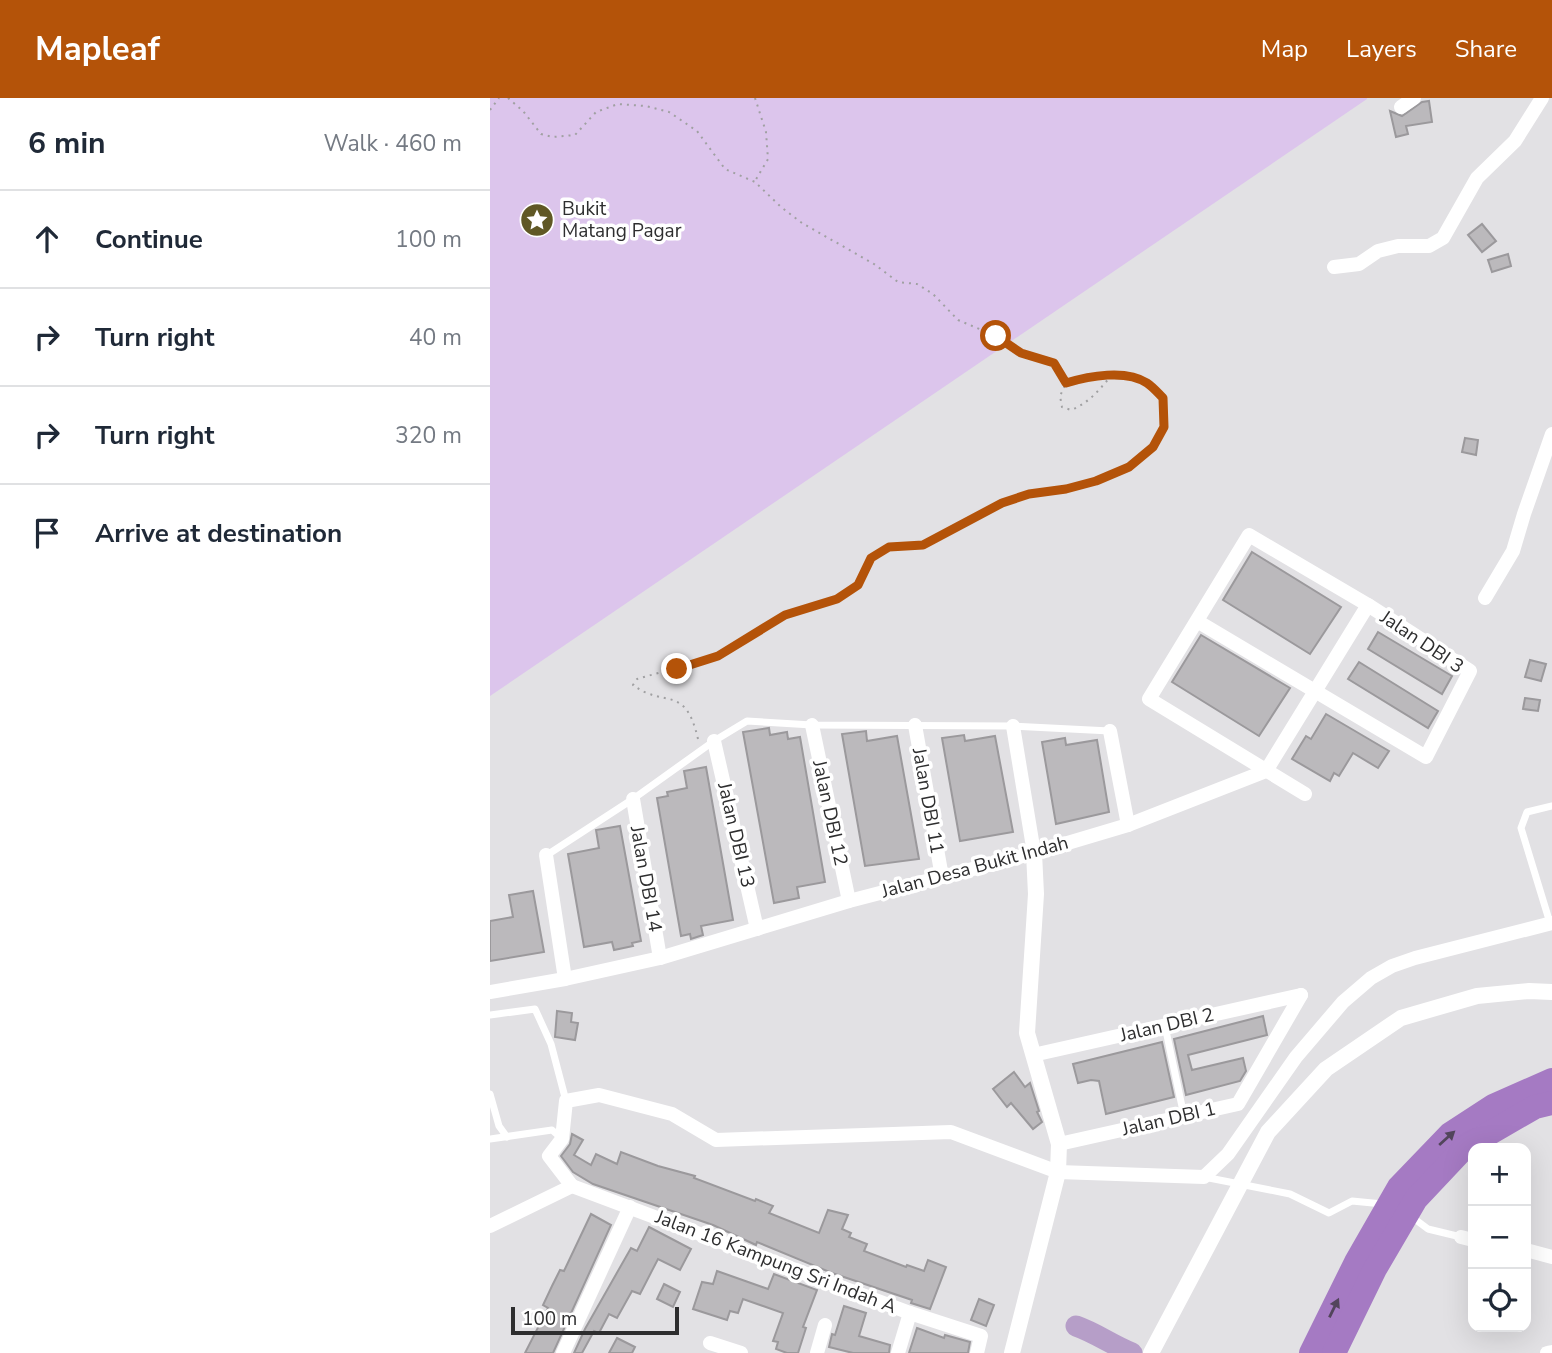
<!DOCTYPE html>
<meta charset="utf-8">
<style>
body{margin:0;font-family:"Nunito Sans",sans-serif;background:#f2f2f3;color:#1f2937}
.controls{position:absolute;right:21px;bottom:21px;display:grid;overflow:hidden;border-radius:14px;box-shadow:0 7px 28px #0002}
.controls button{width:63px;height:63px;display:grid;place-items:center;padding:0;border:0;border-bottom:2px solid #e0e1e3;background:#fff;color:#1f2937;font:35px sans-serif}
.scale{position:absolute;left:21px;bottom:18px;width:168px;box-sizing:border-box;padding-left:7px;border:4px solid #2e2e2f;border-top:0;font-size:19px;line-height:24px;white-space:nowrap;color:#2e2e2f;-webkit-text-stroke:5px #fff;paint-order:stroke}
.stop{position:absolute;width:21px;height:21px;margin:-16px;border:5px solid #b45309;border-radius:50%;background:#fff}
.stop.end{background:#b45309;border-color:#fff;box-shadow:0 2px 7px #0008}
.list{margin:0;padding:0;list-style:none}
h2{display:flex;justify-content:space-between;align-items:center;height:91px;margin:0;padding:0 28px;font-size:30px}
h2 small{font-size:23px;font-weight:400;color:#747a83}
.list li{display:grid;grid-template-columns:46px 1fr auto;gap:21px;align-items:center;box-sizing:border-box;height:98px;padding:0 28px;border-top:2px solid #e0e1e3}
.list b{display:block;font-size:26px;white-space:nowrap}
.list em{font-size:23px;font-style:normal;color:#747a83}
.icon{flex:none;width:38px;height:38px;fill:none;stroke:currentColor;stroke-width:2;stroke-linecap:round;stroke-linejoin:round}
.map{position:relative;flex:none;width:1062px;height:1255px;overflow:hidden}
header{display:flex;align-items:center;gap:42px;box-sizing:border-box;height:98px;padding:0 35px;background:#b45309;color:#fff}
header strong{font-size:33px}
nav{display:flex;gap:38px;margin-inline-start:auto;font-size:24px}
main{display:flex}
aside{flex:1;background:#fff}
.map>svg:first-child{display:block}
</style>
<header>
<strong>Mapleaf</strong>
<nav><a>Map</a><a>Layers</a><a>Share</a></nav>
</header>
<main>
<aside>
<h2>6 min<small>Walk · 460 m</small></h2>
<ul class="list">
<li><svg class="icon" aria-label="ahead" viewBox="0 0 24 24"><path d="M12 20V5M6 11l6-6 6 6"/></svg><div><b>Continue</b></div><em>100 m</em></li>
<li><svg class="icon" aria-label="right" viewBox="0 0 24 24"><path d="M7 20v-9h11M14 6l5 5-5 5"/></svg><div><b>Turn right</b></div><em>40 m</em></li>
<li><svg class="icon" aria-label="right" viewBox="0 0 24 24"><path d="M7 20v-9h11M14 6l5 5-5 5"/></svg><div><b>Turn right</b></div><em>320 m</em></li>
<li><svg class="icon" aria-label="arrive" viewBox="0 0 24 24"><path d="M6 21V4h12l-3 4 3 4H6"/></svg><div><b>Arrive at destination</b></div></li>
</ul>
</aside>
<div class="map">
<svg width="1062" height="1255" viewBox="0 0 1062 1255">
<rect width="100%" height="100%" fill="#e2e1e4"/>
<path fill="#dcc5ec" d="M0,0H877V1L0,598Z"/>
<g fill="none" stroke-linecap="round" stroke-linejoin="round">
<path stroke="#b69ec8" stroke-width="21" d="M586,1228C606,1235 622,1247 642,1255"/>
</g>
<g fill="#bbb9bc" stroke="#9b999c" stroke-width="2">
<path d="M939,3L942,24L916,28L918,36L906,39L900,13L912,18L932,4Z"/>
<path d="M992,126L1006,143L992,154L978,137Z"/>
<path d="M1018,156L1021,168L1002,174L998,162Z"/>
<path d="M975,340L988,342L986,357L972,354Z"/>
<path d="M762,454L851,509L820,556L733,502Z"/>
<path d="M888,534L962,578L952,596L878,551Z"/>
<path d="M711,537L800,590L769,638L682,584Z"/>
<path d="M1040,562L1056,566L1051,583L1035,579Z"/>
<path d="M869,564L948,613L938,630L858,581Z"/>
<path d="M1035,600L1050,602L1048,613L1033,611Z"/>
<path d="M836,616L899,653L888,670L863,655L849,678L844,675L840,683L802,661L816,638L821,641Z"/>
<path d="M279,630L280,637L297,634L298,641L310,639L335,784L307,789L309,800L284,805L253,634Z"/>
<path d="M376,633L377,643L407,638L429,761L375,768L352,636Z"/>
<path d="M474,637L475,643L505,638L523,734L470,743L452,640Z"/>
<path d="M575,640L576,647L607,642L619,714L566,726L552,644Z"/>
<path d="M216,669L243,822L211,828L213,837L201,841L200,836L191,838L167,700L178,698L177,694L197,690L194,673Z"/>
<path d="M130,728L151,843L142,845L143,848L124,852L122,844L94,849L78,756L109,750L106,732Z"/>
<path d="M43,793L54,854L0,863V823L23,819L19,797Z"/>
<path d="M67,913L82,915L81,924L88,925L85,942L65,939Z"/>
<path d="M773,918L777,937L698,957L702,972L753,960L756,973L750,983L696,997L684,941Z"/>
<path d="M672,944L684,999L616,1016L609,983L601,982L588,985L583,966Z"/>
<path d="M524,974L535,989L540,985L549,1013L547,1014L552,1024L543,1031L521,1005L517,1009L503,991Z"/>
<path d="M82,1036L93,1042L84,1057L101,1067L106,1056L127,1066L131,1054L168,1068L205,1078L204,1080L265,1103L266,1101L283,1108L279,1115L329,1135L338,1112L358,1117L352,1131L361,1135L359,1139L377,1146L374,1153L416,1169L417,1167L434,1173L438,1162L456,1169L440,1211L421,1205L422,1202L342,1175L267,1144L266,1147L223,1127L103,1086L83,1074L71,1058L80,1046Z"/>
<path d="M101,1116L121,1127L63,1255H35L58,1210L53,1207L62,1188L70,1172L74,1173Z"/>
<path d="M159,1129L201,1151L190,1172L168,1161L150,1196L142,1193L127,1220L119,1216L109,1235L104,1233L92,1255H84L95,1231L141,1150L147,1153Z"/>
<path d="M227,1173L278,1191L284,1176L327,1192L313,1229L316,1230L308,1255H297L286,1251L288,1244L283,1243L293,1215L253,1201L248,1215L240,1213L237,1222L203,1211L212,1184L223,1186Z"/>
<path d="M174,1186L190,1194L183,1209L167,1201Z"/>
<path d="M489,1201L504,1207L496,1228L481,1222Z"/>
<path d="M354,1208L376,1215L369,1238L400,1247L399,1255H363L339,1249L342,1236L345,1237Z"/>
<path d="M427,1230L454,1240L455,1237L480,1244L478,1255H419Z"/>
<path d="M127,1240L145,1249L142,1255H119Z"/>
</g>
<g fill="none" stroke-linecap="round" stroke-linejoin="round">
<g stroke="#a0a0a2" stroke-width="2" stroke-dasharray="2 5" stroke-linecap="butt">
<path d="M18,0L33,13L51,36L63,39L85,37L106,14L128,6L156,8L179,14L207,33L235,71L265,84L291,109L312,125L384,166L408,184L427,186L443,196L468,222L506,238L531,255L563,265L576,285"/>
<path d="M265,0L276,34L278,61L265,83"/>
<path d="M0,12L9,0"/>
<path d="M208,641C195,585 175,611 143,587L147,581L228,558L295,517L347,501L368,487L381,460L399,449L433,447L512,405L539,396L576,391L606,383L639,369L663,349L674,329L673,300C668,295 663,289 657,285C636,271 599,278 576,285L570,298L572,309L581,312C599,305 609,292 621,278"/>
</g>
<g stroke="#fff" stroke-width="7">
<path d="M57,757L143,701L224,643L257,623L322,627L523,628L620,633"/>
<path d="M1060,825L1031,730L1037,714L1062,708"/>
<path d="M0,917L45,911L61,946L76,1003"/>
<path d="M675,928L694,1018"/>
<path d="M0,996L9,1028L17,1039"/>
<path d="M0,1041L62,1032L71,1040"/>
<path d="M714,1079L800,1096L839,1115L862,1103L893,1106"/>
<path d="M922,1119L938,1131L971,1139"/>
</g>
<g stroke="#fff" stroke-width="14">
<path d="M911,9L924,0"/>
<path d="M844,169L869,166L888,153L908,148H939L953,140L987,80L1025,43L1052,0"/>
<path d="M995,500L1023,453L1034,416L1062,336"/>
<path d="M707,523L936,659L980,573L878,507L759,437L659,601L815,696"/>
<path d="M322,627L359,803"/>
<path d="M425,627L452,779"/>
<path d="M523,628L544,755"/>
<path d="M620,633L638,727"/>
<path d="M224,643L267,831"/>
<path d="M143,701L170,860"/>
<path d="M56,757L75,881"/>
<path d="M0,894L75,881L170,860L359,803L544,755L638,727L776,673L878,507"/>
<path d="M543,957L811,897"/>
<path d="M569,1046L748,1006L811,897"/>
<path d="M82,1088L59,1058L72,1041L76,1003L109,997L182,1016L226,1042L461,1034L568,1074L714,1079L738,1056L806,959L853,904L881,880L902,868L925,860L1062,825"/>
<path d="M82,1088L420,1215L491,1238L487,1255"/>
<path d="M0,1128L82,1088"/>
<path d="M971,1139L983,1142"/>
<path d="M1036,1152L1062,1159"/>
<path d="M220,1245L251,1255"/>
<path d="M73,1255L140,1109"/>
<path d="M327,1255L335,1227"/>
<path d="M408,1255L420,1215"/>
<path d="M1057,1255L1062,1254"/>
</g>
<g stroke="#fff" stroke-width="16">
<path d="M522,1255L568,1074L569,1046L537,935L546,796L544,755"/>
<path d="M661,1255L778,1034L836,971L911,920L987,898L1039,893L1062,894"/>
</g>
<g stroke="#a57ac3" stroke-width="24">
<path d="M821,1255L866,1164L909,1089L960,1036L1003,1008L1062,982"/>
<path d="M844,1255L885,1171L926,1101L974,1050L1045,1009L1062,1005"/>
</g>
</g>
<defs><path id="oneway-solid" d="M-6-.8H1V-3.2L6.5 0L1 3.2V.8H-6Z" transform="scale(1.75)"/></defs>
<g fill="#52455b">
<use href="#oneway-solid" transform="translate(957 1040) rotate(-42)"/>
<use href="#oneway-solid" transform="translate(844 1210) rotate(-64)"/>
</g>
<g fill="none" stroke-linecap="round" stroke-linejoin="round">
<path stroke="#b45309" stroke-width="9" d="M187,571L228,558L295,517L347,501L368,487L381,460L399,449L433,447L512,405L539,396L576,391L606,383L639,369L663,349L674,329L673,300C668,295 663,289 657,285C636,271 599,278 576,285L564,265L531,255L506,238"/>
</g>
<defs>
<g id="sight-disc" transform="scale(1.75)"><circle r="9.5" fill="#605825" stroke="#fff"/><path d="M0-6L1.8-2.2L6-1.7L2.9 1.2L3.7 5.4L0 3.3L-3.7 5.4L-2.9 1.2L-6-1.7L-1.8-2.2Z" fill="#fff"/></g>
</defs>
<g fill-rule="evenodd">
<use href="#sight-disc" x="47" y="122"/>
</g>
<g text-anchor="middle" dominant-baseline="central" stroke-width="7" stroke-linejoin="round" paint-order="stroke">
<g font-size="19" fill="#2e2e2f" stroke="#fff" text-anchor="start">
<text x="72" y="111">Bukit<tspan x="72" dy="22">Matang Pagar</tspan></text>
</g>
<g font-size="19" fill="#2e2e2f" stroke="#fff">
<text transform="translate(932 544) rotate(34)">Jalan DBI 3</text>
<text transform="translate(438 703) rotate(80)">Jalan DBI 11</text>
<text transform="translate(340 715) rotate(78)">Jalan DBI 12</text>
<text transform="translate(246 737) rotate(77)">Jalan DBI 13</text>
<text transform="translate(485 769) rotate(-15)">Jalan Desa Bukit Indah</text>
<text transform="translate(156 781) rotate(80)">Jalan DBI 14</text>
<text transform="translate(677 927) rotate(-13)">Jalan DBI 2</text>
<text transform="translate(679 1021) rotate(-13)">Jalan DBI 1</text>
<text transform="translate(286 1164) rotate(21)">Jalan 16 Kampung Sri Indah A</text>
</g>
</g>
</svg>
<div class="controls">
<button>+</button>
<button>−</button>
<button><svg class="icon" aria-label="locate" viewBox="0 0 24 24"><circle cx="12" cy="12" r="6"/><path d="M12 2v4M12 18v4M2 12h4M18 12h4"/></svg></button>
</div>
<div class="scale">100 m</div>
<div class="stop" style="left:506px;top:238px"></div>
<div class="stop end" style="left:187px;top:571px"></div>
</div>
</main>
